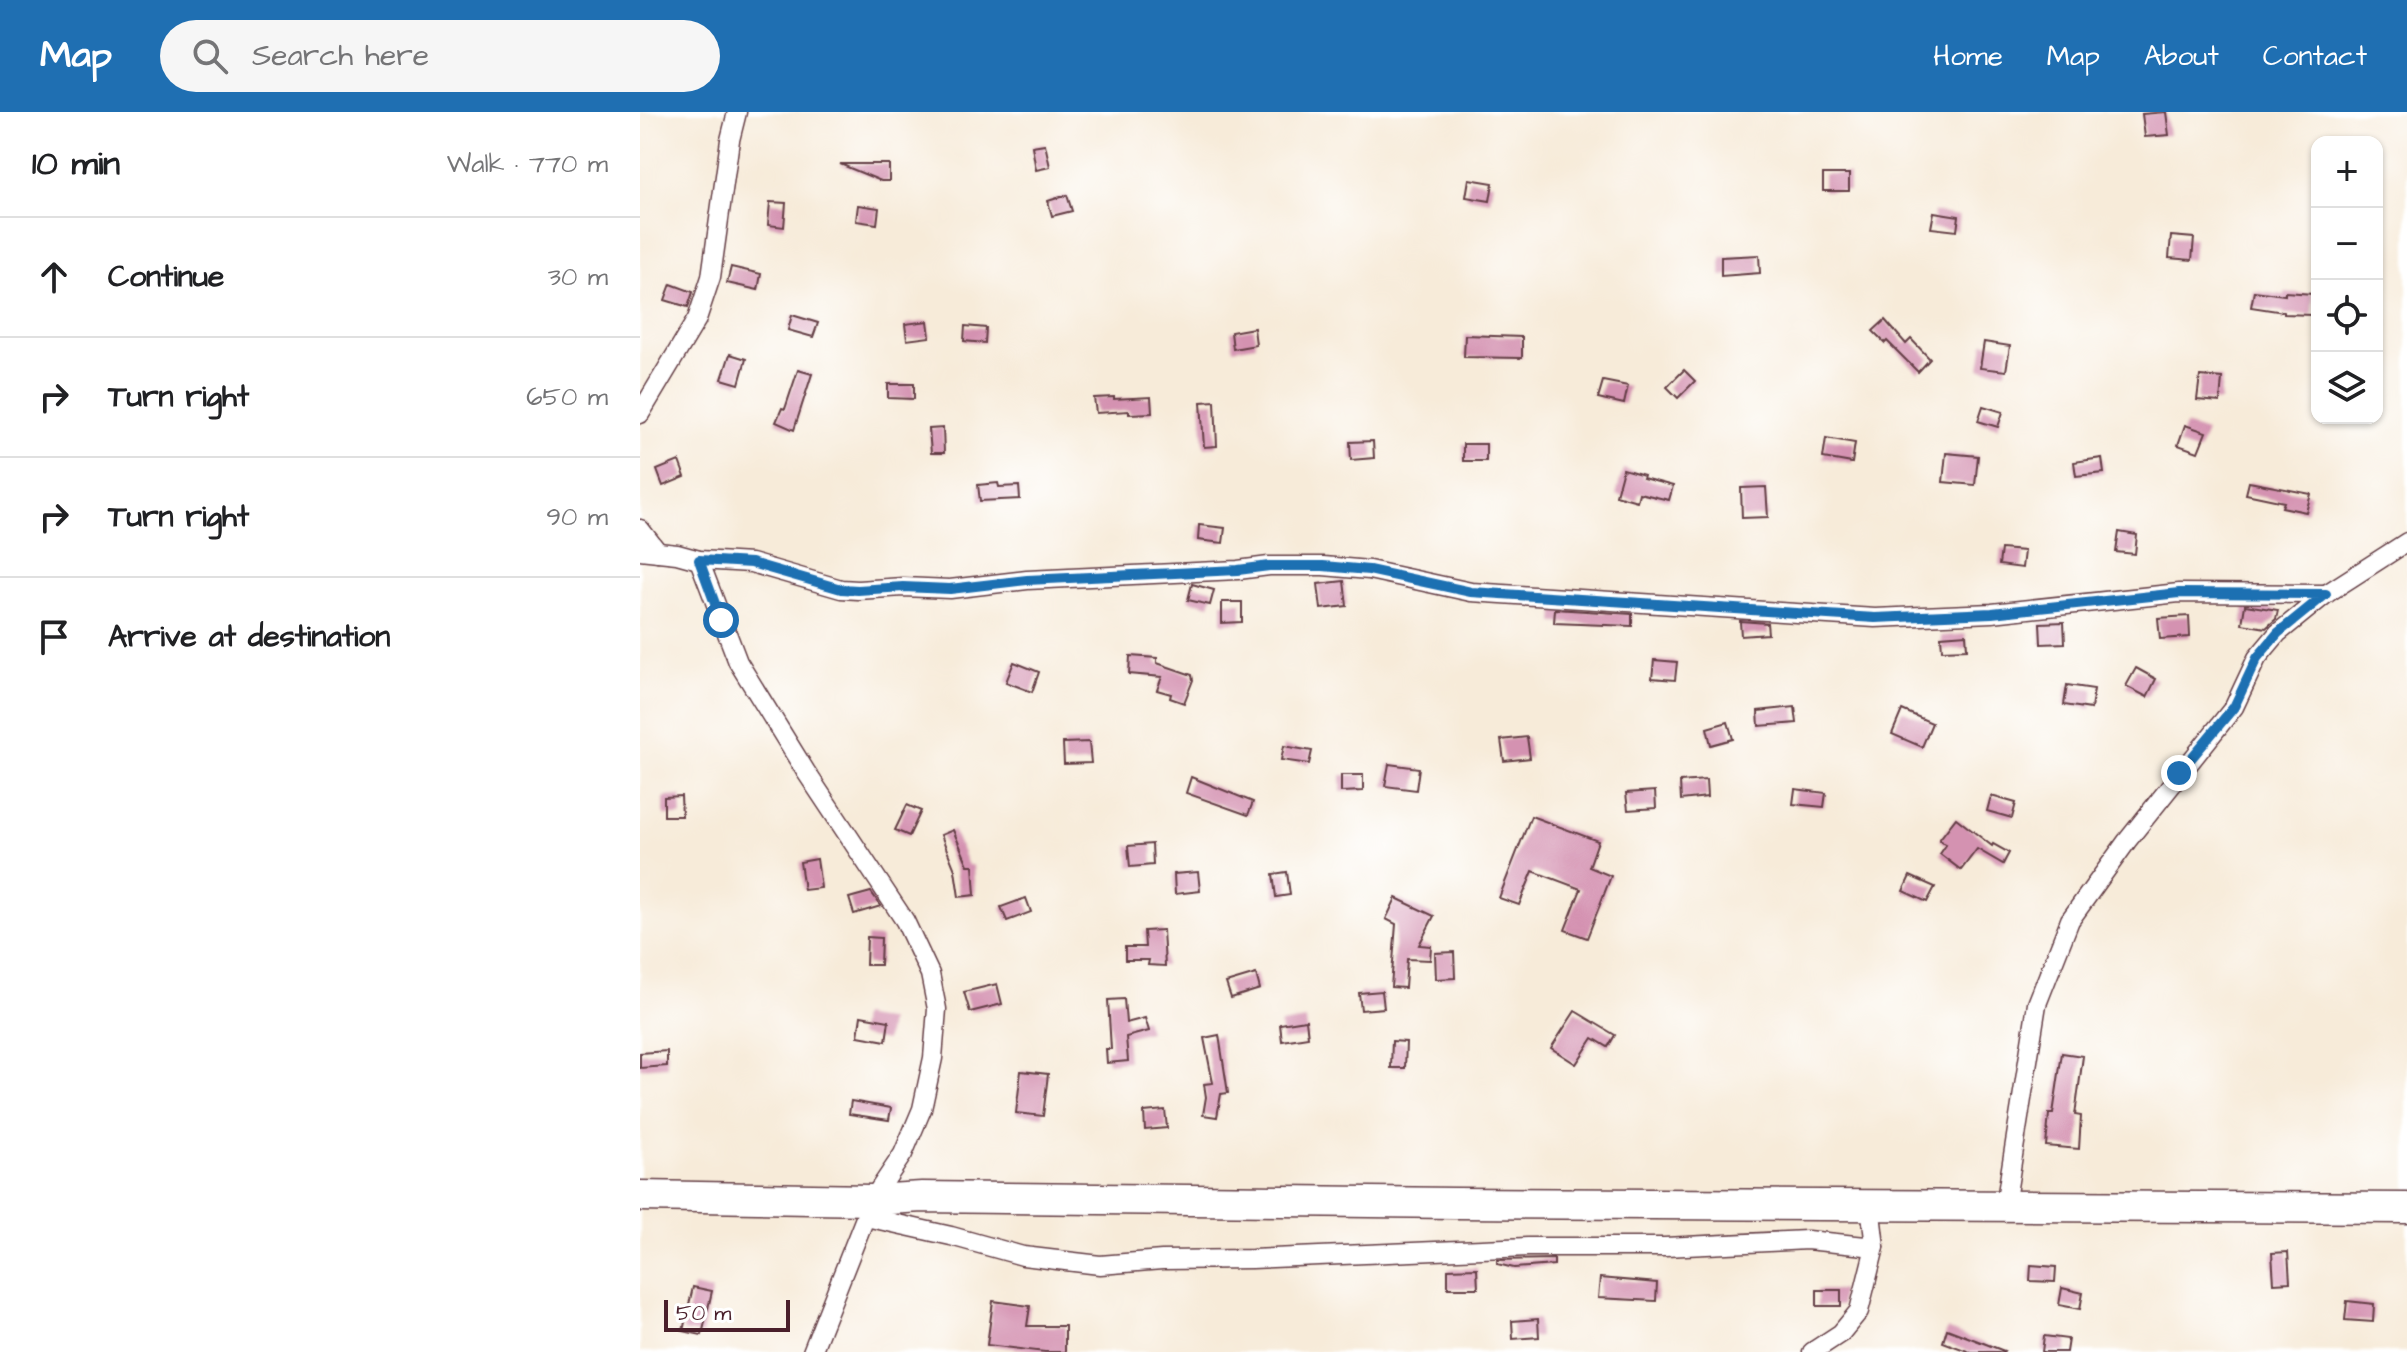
<!DOCTYPE html>
<meta charset="utf-8">
<style>
body{margin:0;font-family:"Architects Daughter",sans-serif;background:#f6f6f6;color:#202124}
.controls{position:absolute;right:24px;top:24px;display:grid;overflow:hidden;border-radius:16px;box-shadow:0 2px 6px #0004}
.controls button{width:72px;height:72px;display:grid;place-items:center;padding:0;border:0;border-bottom:2px solid #e0e0e0;background:#fff;color:#202124;font:40px sans-serif}
.scale{position:absolute;left:24px;bottom:20px;width:126px;box-sizing:border-box;padding-left:8px;border:4px solid #4a1f2b;border-top:0;font-size:22px;line-height:28px;white-space:nowrap;color:#4a1f2b;-webkit-text-stroke:6px #fff;paint-order:stroke}
.stop{position:absolute;width:24px;height:24px;margin:-18px;border:6px solid #1f6fb2;border-radius:50%;background:#fff}
.stop.end{background:#1f6fb2;border-color:#fff;box-shadow:0 2px 8px #0008}
.list{margin:0;padding:0;list-style:none}
h2{display:flex;justify-content:space-between;align-items:center;height:104px;margin:0;padding:0 32px;font-size:34px}
h2 small{font-size:26px;font-weight:400;color:#757577}
.list li{display:grid;grid-template-columns:52px 1fr auto;gap:24px;align-items:center;box-sizing:border-box;height:120px;padding:0 32px;border-top:2px solid #e0e0e0}
.list b{display:block;font-size:30px;white-space:nowrap}
.list em{font-size:26px;font-style:normal;color:#757577}
.icon{flex:none;width:44px;height:44px;fill:none;stroke:currentColor;stroke-width:2;stroke-linecap:round;stroke-linejoin:round}
.map{position:relative;flex:none;width:1767px;height:1240px;overflow:hidden}
header{display:flex;align-items:center;gap:48px;box-sizing:border-box;height:112px;padding:0 40px;background:#1f6fb2;color:#fff}
header strong{font-size:38px}
nav{display:flex;gap:44px;margin-inline-start:auto;font-size:28px}
.search{width:560px;height:72px;background:#f6f6f6;display:flex;align-items:center;gap:20px;box-sizing:border-box;padding:0 28px;border-radius:44px;color:#757577;font-size:30px}
main{display:flex}
aside{flex:1;background:#fff}
.map>svg:first-child{display:block}
</style>
<header>
<strong>Map</strong>
<div class="search"><svg class="icon" aria-label="search" viewBox="0 0 24 24"><circle cx="10" cy="10" r="6"/><path d="M15 15l6 6"/></svg>Search here</div>
<nav><a>Home</a><a>Map</a><a>About</a><a>Contact</a></nav>
</header>
<main>
<aside>
<h2>10 min<small>Walk · 770 m</small></h2>
<ul class="list">
<li><svg class="icon" aria-label="ahead" viewBox="0 0 24 24"><path d="M12 20V5M6 11l6-6 6 6"/></svg><div><b>Continue</b></div><em>30 m</em></li>
<li><svg class="icon" aria-label="right" viewBox="0 0 24 24"><path d="M7 20v-9h11M14 6l5 5-5 5"/></svg><div><b>Turn right</b></div><em>650 m</em></li>
<li><svg class="icon" aria-label="right" viewBox="0 0 24 24"><path d="M7 20v-9h11M14 6l5 5-5 5"/></svg><div><b>Turn right</b></div><em>90 m</em></li>
<li><svg class="icon" aria-label="arrive" viewBox="0 0 24 24"><path d="M6 21V4h12l-3 4 3 4H6"/></svg><div><b>Arrive at destination</b></div></li>
</ul>
</aside>
<div class="map">
<svg width="1767" height="1240" viewBox="0 0 1767 1240">
<rect width="100%" height="100%" fill="#fff"/>
<filter id="ink" filterUnits="userSpaceOnUse"><feTurbulence type="fractalNoise" baseFrequency=".0125" numOctaves="2"/><feDisplacementMap in="SourceGraphic" scale="16" xChannelSelector="R" yChannelSelector="G"/><feConvolveMatrix kernelMatrix="1 2 1 2 8 2 1 2 1" color-interpolation-filters="sRGB"/></filter>
<filter id="wash" filterUnits="userSpaceOnUse"><feTurbulence type="fractalNoise" baseFrequency=".006" numOctaves="4" result="noise"/><feDisplacementMap in="SourceGraphic" scale="32" xChannelSelector="R" yChannelSelector="G"/><feGaussianBlur stdDeviation="1.8" result="paint"/><feColorMatrix in="noise" values="0 0 0 0 0 0 0 0 0 0 0 0 0 0 0 0 0 1.4 0 .05"/><feComposite in="paint" operator="in"/></filter>
<g filter="url(#wash)">
<rect width="100%" height="100%" fill="#f7ebd9"/>
<g id="blocks">
<g fill="#d492b1">
<path d="M1526,0L1529,23L1505,25L1502,2Z"/>
<path d="M405,32L410,55L396,58L392,34Z"/>
<path d="M200,52H249V69H241Z"/>
<rect x="1183" y="62" width="26" height="17"/>
<path d="M829,67L853,71L850,89L826,85Z"/>
<path d="M427,83L432,99L412,104L408,89Z"/>
<path d="M130,90L146,91L144,115L128,113Z"/>
<path d="M218,93L239,96L237,112L216,109Z"/>
<path d="M1294,100L1319,104L1317,119L1291,116Z"/>
<path d="M1531,124L1554,126L1552,148L1529,146Z"/>
<path d="M1119,143L1120,161L1081,164V145Z"/>
<path d="M91,155L121,162L118,178L87,171Z"/>
<path d="M31,172L53,180L48,195L25,188Z"/>
<path d="M1614,179L1645,183V180L1673,182L1672,203L1644,202V200L1611,195Z"/>
<path d="M152,203L178,211L173,225L148,218Z"/>
<path d="M1245,208L1266,232L1271,227L1290,247L1278,260L1247,229L1245,231L1233,219Z"/>
<path d="M288,209L290,225L267,228L265,212Z"/>
<path d="M325,214L346,216L345,231L324,229Z"/>
<path d="M614,216L616,233L593,237L591,220Z"/>
<path d="M825,223L882,225V246L824,245Z"/>
<path d="M1344,230L1370,234L1366,259L1340,256Z"/>
<path d="M90,242L106,247L99,272L82,267Z"/>
<path d="M158,258L172,262L154,318L136,310L142,296L145,297Z"/>
<path d="M1044,258L1055,269L1038,286L1027,275Z"/>
<path d="M1560,264L1582,266L1580,290L1557,288Z"/>
<path d="M963,269L988,274L984,292L958,286Z"/>
<path d="M248,272H274V287L248,286Z"/>
<path d="M474,285V287L511,285L512,301L489,302V299L456,301L454,286Z"/>
<path d="M575,289L577,334L564,335L561,290Z"/>
<path d="M1343,294L1363,300L1358,315L1338,309Z"/>
<path d="M1545,313L1566,320L1558,340L1538,333Z"/>
<path d="M303,316L304,341H291L289,317Z"/>
<path d="M1186,326L1215,331L1212,351L1183,346Z"/>
<path d="M733,329L734,346L711,348L710,330Z"/>
<rect x="823" y="332" width="23" height="17"/>
<path d="M1306,341L1338,344L1335,373L1303,370Z"/>
<path d="M1462,346L1464,361L1436,364L1434,350Z"/>
<path d="M39,349L45,365L23,374L17,358Z"/>
<path d="M983,357L1004,363L1003,366L1033,374L1029,388L999,381L997,389L976,383Z"/>
<path d="M1609,370L1671,382L1666,400L1642,395L1644,390L1606,382Z"/>
<path d="M358,371L359,375L379,374L380,387L340,389L338,373Z"/>
<path d="M1126,375L1128,405L1102,406L1101,376Z"/>
<path d="M559,413L585,416L583,431L558,428Z"/>
<path d="M1479,420L1497,423L1495,442L1476,440Z"/>
<path d="M1361,437L1384,439L1382,456L1359,453Z"/>
<path d="M704,469L707,494L681,497L678,472Z"/>
<path d="M552,472L574,478L570,493L548,488Z"/>
<path d="M582,490H602V510L582,511Z"/>
<path d="M1605,493L1638,498L1636,507L1626,516L1602,512Z"/>
<path d="M915,497L992,502V514L914,511Z"/>
<path d="M1549,504L1550,525L1520,527L1518,506Z"/>
<path d="M1100,509L1127,511L1128,522L1101,524Z"/>
<path d="M1424,510L1425,531L1401,532L1400,511Z"/>
<path d="M1326,522L1327,537L1302,538L1301,524Z"/>
<path d="M490,544L517,546V551L552,563L553,568L544,591L530,586L531,582L517,578L522,565L489,562Z"/>
<path d="M1014,548L1037,550L1035,568L1012,566Z"/>
<path d="M374,550L399,560L392,580L366,570Z"/>
<path d="M1496,556L1516,567L1507,585L1486,574Z"/>
<path d="M1427,573L1454,577L1451,597L1424,593Z"/>
<path d="M1155,595L1157,611L1119,614L1118,599Z"/>
<path d="M1262,598L1292,611L1282,635L1252,622Z"/>
<path d="M1088,610L1093,627L1071,633L1067,616Z"/>
<path d="M887,625L890,646L864,649L861,628Z"/>
<path d="M449,630L451,651L424,652L423,631Z"/>
<path d="M644,634L672,639L669,652L641,648Z"/>
<path d="M749,652L779,656L776,678L745,674Z"/>
<path d="M701,663H723V679L701,680Z"/>
<path d="M551,665L613,690L608,703L546,681Z"/>
<path d="M1066,668L1067,685L1041,688L1040,670Z"/>
<path d="M1155,677L1186,681L1184,695L1153,692Z"/>
<path d="M1015,679L1016,696L988,698L986,681Z"/>
<path d="M41,684L42,704H24V685Z"/>
<path d="M1351,684L1376,691L1372,706L1347,699Z"/>
<path d="M267,693L281,699L269,724L255,718Z"/>
<path d="M891,704L958,729L949,755L971,764L947,826L925,818L941,777L893,759L879,793L859,786Z"/>
<path d="M1316,706L1352,734L1353,732L1369,741L1363,752L1337,737L1321,758L1300,742L1306,733L1299,728Z"/>
<path d="M313,718L328,753H333L335,783L319,785L315,758L301,723Z"/>
<path d="M512,732L513,753L490,755L488,734Z"/>
<path d="M177,747L181,776L164,778L160,750Z"/>
<path d="M558,760L560,779L535,782L534,762Z"/>
<path d="M647,760L650,783L636,785L633,762Z"/>
<path d="M1270,764L1295,775L1287,790L1263,779Z"/>
<path d="M231,780L241,794L214,802L209,786Z"/>
<path d="M386,786L391,800L367,809L361,795Z"/>
<path d="M756,786L794,804L779,833L791,834L790,848L767,847L765,876L751,875L756,812L746,807Z"/>
<path d="M523,818L525,854L508,853L509,848H485V835H505L504,819Z"/>
<path d="M227,825L241,826L240,853H226Z"/>
<path d="M814,840L815,866L796,867L795,841Z"/>
<path d="M616,862L620,877L591,886L586,871Z"/>
<path d="M357,872L362,892L330,900L324,880Z"/>
<path d="M742,879L744,896L721,898L719,881Z"/>
<path d="M484,887L486,911L505,906L509,919L486,925L488,949L467,951L466,937H471L468,888Z"/>
<path d="M935,899L975,923L968,935L953,926L936,952L911,936Z"/>
<path d="M221,904L249,909L246,929L218,924Z"/>
<path d="M666,908L668,925L642,929L640,912Z"/>
<path d="M579,923L588,981L581,982L577,1005L563,1003L566,985L564,972L573,971L564,926Z"/>
<path d="M752,929L766,930L765,956H751Z"/>
<path d="M27,939V954L0,956V941Z"/>
<path d="M1422,941L1443,944L1435,1003L1441,1004L1439,1037L1406,1034L1409,1002H1413Z"/>
<path d="M381,959L408,962L403,1004L376,1001Z"/>
<path d="M211,989L251,996L249,1008L209,1002Z"/>
<path d="M525,998L527,1016L505,1018L504,1000Z"/>
<path d="M1648,1140L1650,1170L1634,1171L1632,1141Z"/>
<path d="M914,1147V1153L874,1156L857,1152V1148Z"/>
<path d="M1391,1153L1416,1155L1415,1170L1390,1169Z"/>
<path d="M837,1156L838,1176H808V1157Z"/>
<path d="M960,1166L1017,1171L1016,1189L958,1186Z"/>
<path d="M53,1175L72,1179L62,1223L43,1219Z"/>
<path d="M1422,1176L1443,1181L1440,1197L1419,1193Z"/>
<rect x="1177" y="1178" width="24" height="16"/>
<path d="M353,1189L390,1194L387,1214H425V1240H405L347,1233Z"/>
<path d="M1707,1189L1734,1192L1733,1210L1705,1208Z"/>
<path d="M898,1207L899,1225L873,1227L872,1209Z"/>
<path d="M1307,1217L1364,1239L1363,1240H1330L1303,1230Z"/>
<path d="M1404,1224L1428,1227L1426,1240H1402Z"/>
</g>
</g>
</g>
<g filter="url(#ink)">
<use href="#blocks" fill-opacity="0" stroke="#643e45" stroke-width="2"/>
<g fill="none" stroke-linecap="round" stroke-linejoin="round">
<g stroke="#643e45" stroke-width="21">
<g id="minor">
<path d="M0,302L57,207L71,165L90,28L97,0"/>
<path d="M0,417L18,440"/>
<path d="M0,438L37,442L59,448L111,451L201,477L218,478L263,475L310,477L387,468L598,458L629,454H683L729,458L831,480L1235,506L1352,501L1539,481L1686,482"/>
<path d="M59,448L98,550L166,660L265,809L290,862L297,897L293,946L282,997L263,1042L232,1088L172,1240"/>
<path d="M1365,1094L1397,892L1430,808L1487,729L1594,595L1617,546L1638,521L1686,482L1767,430"/>
<path d="M226,1105L311,1124L383,1144L460,1153L522,1148L612,1147L888,1135H1025L1167,1128L1235,1135"/>
<path d="M1172,1240L1201,1221L1219,1199L1235,1135L1230,1093"/>
</g>
</g>
<g stroke="#643e45" stroke-width="33">
<path id="primary" d="M0,1084L232,1088L282,1085L816,1091L1767,1096"/>
</g>
<use href="#minor" stroke="#fff" stroke-width="18"/>
<use href="#primary" stroke="#fff" stroke-width="30"/>
</g>
</g>
<g fill="none" stroke-linecap="round" stroke-linejoin="round" filter="url(#ink)">
<path stroke="#1f6fb2" stroke-width="10" d="M81,508L59,448L111,451L201,477L218,478L263,475L310,477L387,468L598,458L629,454H683L729,458L831,480L1235,506L1352,501L1539,481L1686,482L1638,521L1617,546L1594,595L1539,661"/>
</g>
</svg>
<div class="controls">
<button>+</button>
<button>−</button>
<button><svg class="icon" aria-label="locate" viewBox="0 0 24 24"><circle cx="12" cy="12" r="6"/><path d="M12 2v4M12 18v4M2 12h4M18 12h4"/></svg></button>
<button><svg class="icon" aria-label="layers" viewBox="0 0 24 24"><path d="M12 4l9 5-9 5-9-5zM3 14l9 5 9-5"/></svg></button>
</div>
<div class="scale">50 m</div>
<div class="stop" style="left:81px;top:508px"></div>
<div class="stop end" style="left:1539px;top:661px"></div>
</div>
</main>
